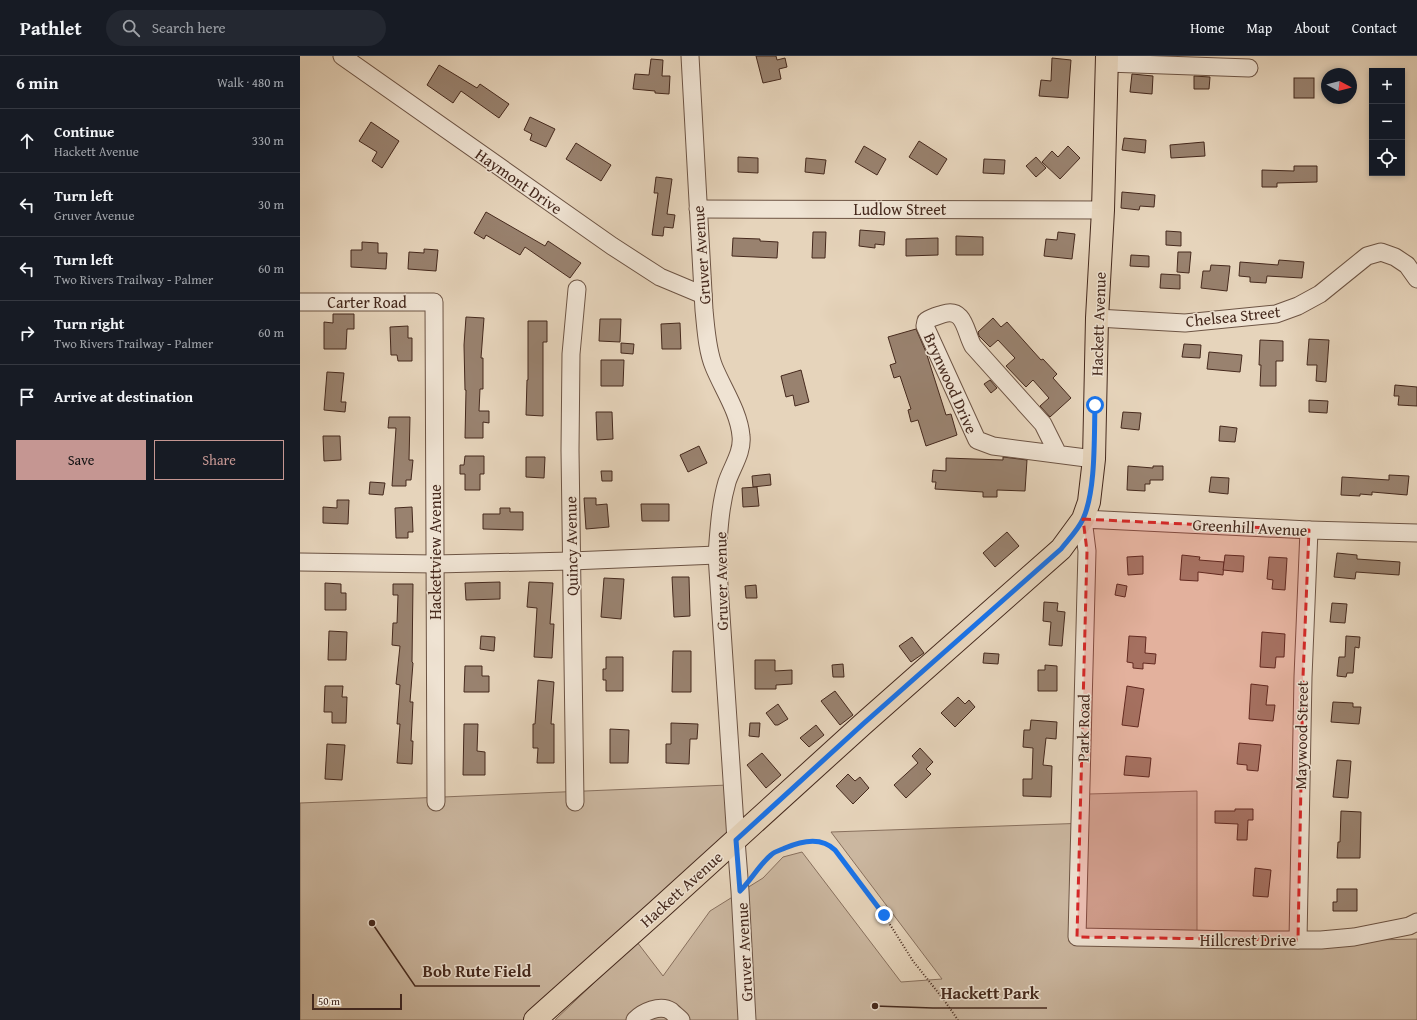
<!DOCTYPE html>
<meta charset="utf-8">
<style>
body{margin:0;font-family:"Gentium Book Plus",serif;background:#242831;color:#f1f3f6}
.controls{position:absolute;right:12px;top:12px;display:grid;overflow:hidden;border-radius:0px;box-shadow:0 2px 6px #0003}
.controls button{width:36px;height:36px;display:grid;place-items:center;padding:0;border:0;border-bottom:1px solid #363941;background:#171b24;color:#f1f3f6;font:20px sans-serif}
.compass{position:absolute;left:1021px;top:12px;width:36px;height:36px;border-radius:50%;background:#171b24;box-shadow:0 2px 6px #0003;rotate:97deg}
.scale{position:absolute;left:12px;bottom:10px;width:90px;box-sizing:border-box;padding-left:4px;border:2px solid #45291d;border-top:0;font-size:11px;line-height:14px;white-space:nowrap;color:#45291d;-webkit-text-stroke:3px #efe3d3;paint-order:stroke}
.stop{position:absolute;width:12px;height:12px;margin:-9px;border:3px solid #1a73e8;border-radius:50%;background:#fff}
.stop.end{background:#1a73e8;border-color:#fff;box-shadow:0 1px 4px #0008}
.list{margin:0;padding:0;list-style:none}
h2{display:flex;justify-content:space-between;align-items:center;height:52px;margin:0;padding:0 16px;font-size:17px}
h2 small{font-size:13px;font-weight:400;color:#9ea1a6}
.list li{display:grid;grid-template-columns:26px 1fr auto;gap:12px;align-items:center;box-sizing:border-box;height:64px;padding:0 16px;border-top:1px solid #363941}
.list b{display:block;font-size:15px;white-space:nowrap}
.list p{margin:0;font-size:13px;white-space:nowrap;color:#9ea1a6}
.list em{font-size:13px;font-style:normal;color:#9ea1a6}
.actions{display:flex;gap:8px;padding:12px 16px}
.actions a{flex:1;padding:9px 0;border:1px solid #c59692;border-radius:0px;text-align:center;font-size:14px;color:#c59692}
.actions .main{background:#c59692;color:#111}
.icon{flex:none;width:22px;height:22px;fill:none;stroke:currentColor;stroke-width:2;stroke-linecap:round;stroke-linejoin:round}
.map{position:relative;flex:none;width:1117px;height:964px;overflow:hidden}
header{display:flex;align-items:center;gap:24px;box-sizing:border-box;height:56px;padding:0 20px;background:#171b24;border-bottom:1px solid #363941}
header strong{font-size:19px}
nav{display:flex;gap:22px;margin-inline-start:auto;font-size:14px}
.search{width:280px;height:36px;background:#242831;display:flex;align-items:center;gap:10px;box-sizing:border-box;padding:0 14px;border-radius:22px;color:#9ea1a6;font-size:15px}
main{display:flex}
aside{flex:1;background:#171b24}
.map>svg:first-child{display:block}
</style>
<header>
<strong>Pathlet</strong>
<div class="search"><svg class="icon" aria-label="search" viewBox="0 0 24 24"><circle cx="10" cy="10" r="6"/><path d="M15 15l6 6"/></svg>Search here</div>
<nav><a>Home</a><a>Map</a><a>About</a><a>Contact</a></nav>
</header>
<main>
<aside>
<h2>6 min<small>Walk · 480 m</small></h2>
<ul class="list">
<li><svg class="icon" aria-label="ahead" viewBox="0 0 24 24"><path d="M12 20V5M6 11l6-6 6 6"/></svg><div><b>Continue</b><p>Hackett Avenue</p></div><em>330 m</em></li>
<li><svg class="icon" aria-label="left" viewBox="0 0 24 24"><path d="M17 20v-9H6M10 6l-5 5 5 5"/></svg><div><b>Turn left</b><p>Gruver Avenue</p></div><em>30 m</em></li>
<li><svg class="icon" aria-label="left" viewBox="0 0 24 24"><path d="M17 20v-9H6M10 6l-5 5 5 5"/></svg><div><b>Turn left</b><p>Two Rivers Trailway - Palmer</p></div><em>60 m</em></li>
<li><svg class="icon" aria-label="right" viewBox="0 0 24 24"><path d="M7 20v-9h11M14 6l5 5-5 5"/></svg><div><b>Turn right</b><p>Two Rivers Trailway - Palmer</p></div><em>60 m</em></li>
<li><svg class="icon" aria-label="arrive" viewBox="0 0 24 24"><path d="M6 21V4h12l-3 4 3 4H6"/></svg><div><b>Arrive at destination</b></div></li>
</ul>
<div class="actions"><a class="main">Save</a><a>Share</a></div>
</aside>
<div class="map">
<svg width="1117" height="964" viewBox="0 0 1117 964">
<rect width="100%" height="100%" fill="#e6d4bb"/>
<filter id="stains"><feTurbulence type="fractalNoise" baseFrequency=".005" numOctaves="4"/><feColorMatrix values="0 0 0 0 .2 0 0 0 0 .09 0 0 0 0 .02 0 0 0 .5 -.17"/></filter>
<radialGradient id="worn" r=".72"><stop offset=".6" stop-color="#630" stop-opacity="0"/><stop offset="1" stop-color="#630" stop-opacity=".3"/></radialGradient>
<g fill="#cbb7a0" stroke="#88705e">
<path d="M428,729L436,784L241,964H0V747Z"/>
<path d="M897,735V888L1117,883V964H255L337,886L363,920L410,855L463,822L483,801L502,796L601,926L642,923L531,776L788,767V738Z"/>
</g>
<g fill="#99826f" stroke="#45291d">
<path d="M456,0H476L477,4L485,2L487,11L479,13L481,23L463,27Z"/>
<path d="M752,2L771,4L768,42L739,40L741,24L751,25Z"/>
<path d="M351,3L363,4L362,20H370L369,38L355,37V35L333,33L335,18L349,19Z"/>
<path d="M139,9L177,32L180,28L209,48L199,62L161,35L153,47L127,29Z"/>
<path d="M832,18L853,20L852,38L830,36Z"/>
<path d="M894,20L910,21L909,33H894Z"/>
<rect x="994" y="22" width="20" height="20"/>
<path d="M230,61L255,73L246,91L230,84L232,78L224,74Z"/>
<path d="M71,66L99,85L82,112L72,105L77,96L59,85Z"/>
<path d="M824,82L846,84L845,97L822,94Z"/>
<path d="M619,85L647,103L637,119L609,101Z"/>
<path d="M904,86L905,100L871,102L870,89Z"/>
<path d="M276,87L311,109L301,125L266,103Z"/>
<path d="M564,90L586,103L577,119L555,106Z"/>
<path d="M768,90L780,102L760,123L742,106L752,95L758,101Z"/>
<path d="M438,101L458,102V117L438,116Z"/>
<path d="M736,101L746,112L736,121L726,110Z"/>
<path d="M506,102L526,104L524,118L505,116Z"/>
<path d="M684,103L705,104L704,118L683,117Z"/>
<path d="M994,110H1017V126L977,127V131H962V114L994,115Z"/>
<path d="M356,121L372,123L367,158L375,159L373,172L364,171L363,180L352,179L358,137H354Z"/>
<path d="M822,136L855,139L854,151L840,150L839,154L821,152Z"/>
<path d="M186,156L245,190L248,185L281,207L270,222L225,191L220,199L186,179L184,183L174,177Z"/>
<path d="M560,174L585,176L584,189L575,188V192L559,190Z"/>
<path d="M866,175L881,176V190L866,189Z"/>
<path d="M513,176H526L525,202H512Z"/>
<path d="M758,176L775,178L772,203L744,200L746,183L757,184Z"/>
<path d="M656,180L683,181V199H656Z"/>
<path d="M433,182L460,183V185L478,186L477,202L432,200Z"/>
<path d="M638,182V199L606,200V183Z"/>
<path d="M62,186L78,187V197H87L86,213L51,211V194H62Z"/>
<path d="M124,193L138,194L136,215L108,213L109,196L124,197Z"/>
<path d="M878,196H891L889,217L877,216Z"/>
<path d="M831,199L849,200V211L830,210Z"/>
<path d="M979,204L1004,206L1002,222L967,220L966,227L950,226V221L939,220L940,206L978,209Z"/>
<path d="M911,209L930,210L927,235L901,232L903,215H910Z"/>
<path d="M861,218L880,219V233L860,232Z"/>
<path d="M33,258H54V273H47L46,293H24V266L33,267Z"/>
<path d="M166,261L184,262L181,302H183V333H180L179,355H189V367L183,366V382H165L166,334H165L164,289Z"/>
<path d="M693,262L701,271L707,266L741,304L743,303L757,318L753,322L771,342L750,361L740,350L749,342L733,324L726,331L706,310L715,302L698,284L690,291L679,280L678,276Z"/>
<path d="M300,263H321L320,286L299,285Z"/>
<path d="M228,265H247V286H243V360L226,359L227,324H228Z"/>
<path d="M380,267L381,293H362L361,268Z"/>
<path d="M108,270V282H112V305H98L97,299H91L90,271Z"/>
<path d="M616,273L626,296L646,359L651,358L657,379L626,390L618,364L611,366L608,354L611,353L600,320L594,322L590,309L596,307L588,281Z"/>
<path d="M1009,283L1029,284L1026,326L1016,325L1017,309H1007Z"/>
<path d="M960,284L983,285V305H976V330H960L961,309H959Z"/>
<path d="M321,287L334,288L333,298L321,297Z"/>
<path d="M884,288L901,289L900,302L882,301Z"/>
<path d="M909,296L942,299L940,316L907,313Z"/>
<path d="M301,304H324L323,330H301Z"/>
<path d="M501,314L509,346L495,350L493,339L486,341L481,320Z"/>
<path d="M27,316L44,317L41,346H46L45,356L24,354Z"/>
<path d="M690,324L697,332L691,337L684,328Z"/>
<path d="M1095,329L1117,331V350L1098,349L1099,340H1094Z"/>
<path d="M1009,344L1028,345L1027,357L1009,356Z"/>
<path d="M296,356H312L313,383L297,384Z"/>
<path d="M823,356L841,357L839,374L821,372Z"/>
<path d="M89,361H110L109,404H113L111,424H106V430H92L96,372H88Z"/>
<path d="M920,370L937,372L935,386L919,385Z"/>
<path d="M23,380H40L41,404L24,405Z"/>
<path d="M399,390L407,407L388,416L380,399Z"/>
<path d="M165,400H184V418H180V434H165V418H160V409H164Z"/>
<path d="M226,401H245L244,422L226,421Z"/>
<path d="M703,401L727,404L725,435L697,434V441H683V436L635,433L636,426H632L633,414L646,415V402L703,404Z"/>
<path d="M828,410L853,412V410H863V424H850V428H845V435L827,434Z"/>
<path d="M301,415H312V425H302Z"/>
<path d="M470,418L471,429L453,431L452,420Z"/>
<path d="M1089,419L1109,420L1107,439L1072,436V439L1060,438V440L1041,439L1042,421L1089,424Z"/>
<path d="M911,421L929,422L928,438L909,436Z"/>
<path d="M70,426L85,427L83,439L69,438Z"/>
<path d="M457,431L459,450L443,451L442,432Z"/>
<path d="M284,442H296V449L307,448L309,471L286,473Z"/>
<path d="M37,444H49L48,468L23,467V451L37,452Z"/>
<path d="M341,448H369V465H342Z"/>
<path d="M112,451L113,476H108V482H96L95,452Z"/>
<path d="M200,452H210V456H223V474L183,473V458H200Z"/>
<path d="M707,476L719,490L695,511L683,497Z"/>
<path d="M1037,497L1057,499V503L1100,506L1099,519L1056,516L1055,523L1034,521Z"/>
<path d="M882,499L900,501L899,504L924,506L923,519L898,516V525L880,524Z"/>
<path d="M925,499L944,500L943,516L923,514Z"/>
<path d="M843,500V518L828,519L827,501Z"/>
<path d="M969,501L987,502L985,534L972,533L973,524L967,523Z"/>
<path d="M372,521H389L390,560L374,561Z"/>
<path d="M304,522L324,523L321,563L301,561Z"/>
<path d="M200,526V543L166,544L165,527Z"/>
<path d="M229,526L253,527L250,568H254L252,602L234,601L237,552L227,551Z"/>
<path d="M25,527L41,528V537H46V554H25Z"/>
<path d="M93,528H113L112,606L113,607L110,646H113L111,685H113L112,708L97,707L100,668H97L100,629L96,628L100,590L92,589L93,567H97L98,539H93Z"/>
<path d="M817,528L827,530L825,541L815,539Z"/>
<path d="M456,529L457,542H446L445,530Z"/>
<path d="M744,546L758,547L757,555L765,556L762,590L749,589L751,566L743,565Z"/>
<path d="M1032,547L1047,548L1045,567L1030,566Z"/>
<path d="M29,575L47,576L46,604H28Z"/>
<path d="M962,576L985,578L984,601H976L975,612L960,611Z"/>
<path d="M181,580L195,581L194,595L180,593Z"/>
<path d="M829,580L846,581L845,597L856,598L855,608L843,607V613L833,612V607L827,606Z"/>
<path d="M1046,580L1060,581L1059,592L1055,591L1053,617H1047L1046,621L1037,620L1039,601H1045Z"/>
<path d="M612,581L624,597L611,606L599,590Z"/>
<path d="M373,595H391V636H372Z"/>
<path d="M684,597L699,598L698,608L683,607Z"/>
<path d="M306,601H323V635H306V624H303V613H306Z"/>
<path d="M455,604H475V615L492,614V628L476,629V633H455Z"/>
<path d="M543,608L544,621H533L532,609Z"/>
<path d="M745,609L757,610V635H738V614H745Z"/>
<path d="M165,610H182V620H189V636H164Z"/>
<path d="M238,624L254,626L251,668H254V707H237L238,692H233V668H235Z"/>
<path d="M951,628L968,630L966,649H975L973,665L949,663Z"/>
<path d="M25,630H43L42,641H47L46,667H32V656H24Z"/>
<path d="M827,630L844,633L838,671L822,669Z"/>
<path d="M535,635L553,659L540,669L521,645Z"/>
<path d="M658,641L665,648L669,644L675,651L655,671L641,657Z"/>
<path d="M1033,646L1053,647V651H1061L1059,668L1031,666Z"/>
<path d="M478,648L488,663L478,669H475L466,657Z"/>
<path d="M731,664L757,666L756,683L746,682L743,709L752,710L751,741L723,740V723H732L733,692L723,691L724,674H730Z"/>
<path d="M371,667L398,668L397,683H390L389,708L366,707V688H371Z"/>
<path d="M450,667H460L459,681L449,680Z"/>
<path d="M164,668H178L177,695L185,696V719H163Z"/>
<path d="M516,669L524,679L509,691L500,682Z"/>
<path d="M310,673L329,674L328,707H310Z"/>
<path d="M939,687L961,689L958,715L947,714V709L937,708Z"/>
<path d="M27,688L45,689L42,724L25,723Z"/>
<path d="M620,692L633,706L626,713L631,718L606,742L594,729L618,707L612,700Z"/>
<path d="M462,697L481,719L466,732L447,709Z"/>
<path d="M826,700L851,702L849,721L824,719Z"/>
<path d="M1037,704L1051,705L1048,742L1033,741Z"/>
<path d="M548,718L555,725L560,721L569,732L553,748L536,730Z"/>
<path d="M935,753H953V764H948L947,784H937L938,768L915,767V755H935Z"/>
<path d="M1041,755L1061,756L1060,802H1037L1038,786H1040Z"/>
<path d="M955,812L971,814L968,841L953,840Z"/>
<path d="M1037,833H1057V855H1033V846H1037Z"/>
</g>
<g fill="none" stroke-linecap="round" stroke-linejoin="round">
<g stroke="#6d5444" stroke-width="19">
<g id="minor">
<path d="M42,0L312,190L360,221L403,239"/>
<path d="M390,0L404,254C406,273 407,294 414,311C423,333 439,356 441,380C443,396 432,411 427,426C420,450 419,474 417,499L436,784L440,835L447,964"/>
<path d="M807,7L949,12"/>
<path d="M398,153L803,154"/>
<path d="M0,246H134L136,746"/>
<path d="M797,262L885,267L976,258L998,250L1020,238L1067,200L1081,196L1095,201L1107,209L1117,223"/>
<path d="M758,398L743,368L673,290C665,276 665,251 643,258C637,260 632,261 626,265L625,270L677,384L693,390L794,403"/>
<path d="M1117,477L1009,474L783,463L787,495L777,881L942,884H1021L1054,881L1109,870L1117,866"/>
<path d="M0,506L135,508L271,505L417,499"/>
<path d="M275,746L270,394L271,298L277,233"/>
<path d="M998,884L1003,621L1009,474"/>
<path d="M335,964C343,956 360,948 371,955C374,958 378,961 381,964"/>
</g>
</g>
<g stroke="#45291d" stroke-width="24">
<path id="major" d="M235,964L356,856L563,668L761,493L783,463L789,446L794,403L797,262L803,154L807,0"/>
</g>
<path stroke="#45291d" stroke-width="2" stroke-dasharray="1 2" stroke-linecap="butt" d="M453,820C459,813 464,805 471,799C474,796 479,795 483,793C498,787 515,781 531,790L584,859L613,905L644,944L658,964"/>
<use href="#minor" stroke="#efe3d3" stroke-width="17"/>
<use href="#major" stroke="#e6d4bb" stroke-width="22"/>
</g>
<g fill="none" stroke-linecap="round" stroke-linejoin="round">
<path stroke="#1a73e8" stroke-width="5" d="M584,859L535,794C521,780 501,785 485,792C481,794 475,795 471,799C459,809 452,823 440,835L436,784L563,668L761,493C768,484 778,474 783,463C796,435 794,380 795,349"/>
</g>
<path fill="#d62828" fill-opacity="0.2" stroke="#d62828" stroke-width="3" stroke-dasharray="8 5" stroke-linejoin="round" d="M783,463L1009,474L1003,621L998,884L777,881L787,495Z"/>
<g text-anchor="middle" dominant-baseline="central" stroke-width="3" stroke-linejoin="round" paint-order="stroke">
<g font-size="16" fill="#45291d" stroke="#efe3d3">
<text transform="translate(219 125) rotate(35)">Haymont Drive</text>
<text x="600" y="153">Ludlow Street</text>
<text transform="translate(401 199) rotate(-94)">Gruver Avenue</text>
<text x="67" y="246">Carter Road</text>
<text transform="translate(933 260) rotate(-6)">Chelsea Street</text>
<text transform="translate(798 268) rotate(-88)">Hackett Avenue</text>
<text transform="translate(651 327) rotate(66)">Brynwood Drive</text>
<text transform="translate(950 471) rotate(3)">Greenhill Avenue</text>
<text transform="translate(271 490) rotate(-91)">Quincy Avenue</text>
<text transform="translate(135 496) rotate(-90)">Hackettview Avenue</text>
<text transform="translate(421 525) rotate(-91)">Gruver Avenue</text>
<text transform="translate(783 672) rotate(-89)">Park Road</text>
<text transform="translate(1001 679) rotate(-89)">Maywood Street</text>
<text transform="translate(381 833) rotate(-42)">Hackett Avenue</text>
<text x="948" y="884">Hillcrest Drive</text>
<text transform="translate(444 896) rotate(-93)">Gruver Avenue</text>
</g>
</g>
<path fill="none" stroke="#45291d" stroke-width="1.5" d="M72 867L115 930H240M575 950L633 952H747"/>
<g fill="#45291d" stroke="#efe3d3" stroke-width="1.5">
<circle cx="72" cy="867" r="4"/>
<circle cx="575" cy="950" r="4"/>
</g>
<g font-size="17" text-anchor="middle" font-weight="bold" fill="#45291d" stroke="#efe3d3" stroke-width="3" stroke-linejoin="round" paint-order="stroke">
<text x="177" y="921">Bob Rute Field</text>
<text x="690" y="943">Hackett Park</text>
</g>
<rect width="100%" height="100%" filter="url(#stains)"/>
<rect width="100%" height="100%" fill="url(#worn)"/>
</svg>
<div class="controls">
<button>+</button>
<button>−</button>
<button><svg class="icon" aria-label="locate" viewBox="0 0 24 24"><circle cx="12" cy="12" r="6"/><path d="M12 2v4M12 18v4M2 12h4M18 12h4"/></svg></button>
</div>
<svg class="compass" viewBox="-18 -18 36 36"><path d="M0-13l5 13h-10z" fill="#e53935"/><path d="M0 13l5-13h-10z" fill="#9ea1a6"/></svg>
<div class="scale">50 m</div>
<div class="stop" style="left:795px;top:349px"></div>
<div class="stop end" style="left:584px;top:859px"></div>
</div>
</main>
